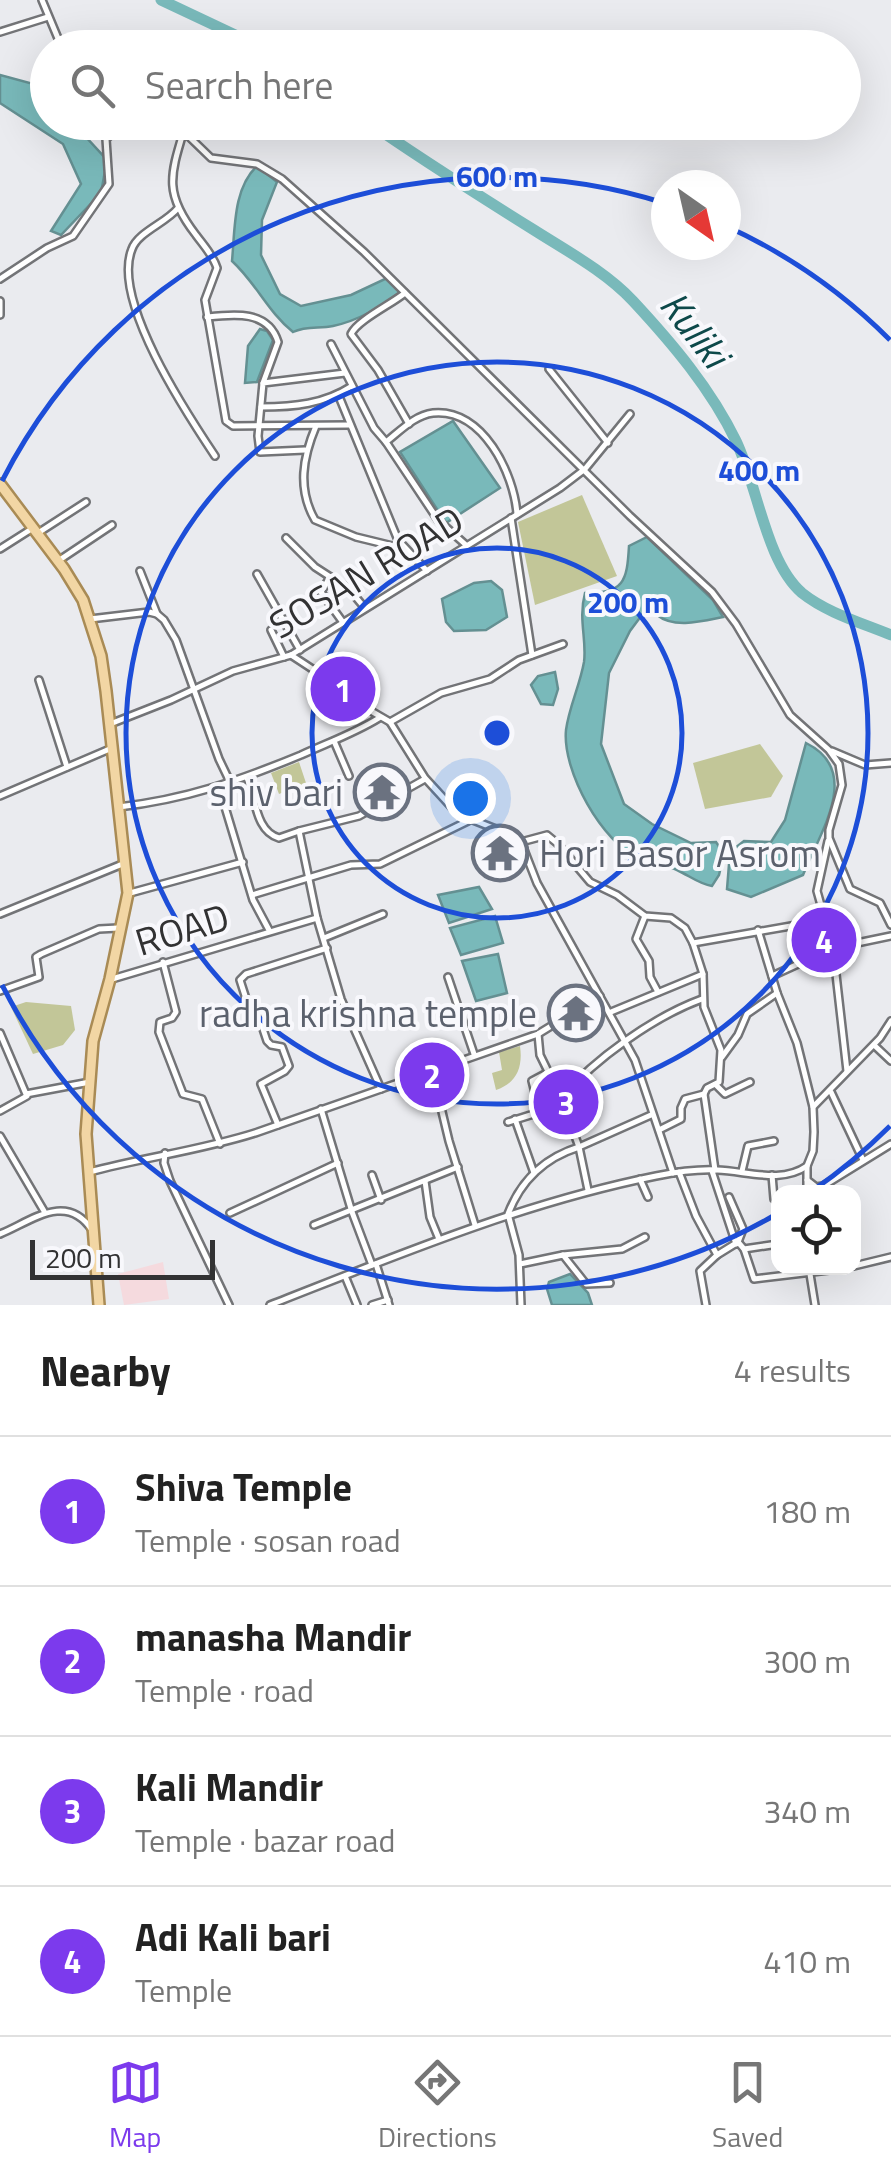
<!DOCTYPE html>
<meta charset="utf-8">
<style>
body{margin:0;font-family:"Titillium Web",sans-serif;background:#f6f6f6;color:#222}
.controls{position:absolute;right:30px;bottom:30px;display:grid;overflow:hidden;border-radius:20px;box-shadow:0 10px 40px #0002}
.controls button{width:90px;height:90px;display:grid;place-items:center;padding:0;border:0;border-bottom:2px solid #e0e0e0;background:#fff;color:#222;font:50px sans-serif}
.compass{position:absolute;left:651px;top:170px;width:90px;height:90px;border-radius:50%;background:#fff;box-shadow:0 10px 40px #0002;rotate:146deg}
.scale{position:absolute;left:30px;bottom:25px;width:185px;box-sizing:border-box;padding-left:10px;border:5px solid #323233;border-top:0;font-size:28px;line-height:35px;white-space:nowrap;color:#323233;-webkit-text-stroke:8px #f8f8fc;paint-order:stroke}
.you{position:absolute;left:470px;top:798px;width:35px;height:35px;margin:-25px;border:8px solid #fff;border-radius:50%;background:#1a73e8;box-shadow:0 0 0 15px #1a73e833}
.badge{display:grid;place-items:center;width:65px;height:65px;border-radius:50%;background:#7c3aed;color:#fff;font-size:32px;font-weight:700}
.pin{position:absolute;translate:-50% -50%;border:5px solid #fff;box-shadow:0 2px 10px #0006}
.list{margin:0;padding:0;list-style:none}
h2{display:flex;justify-content:space-between;align-items:center;height:130px;margin:0;padding:0 40px;font-size:42px}
h2 small{font-size:32px;font-weight:400;color:#767676}
.list li{display:grid;grid-template-columns:65px 1fr auto;gap:30px;align-items:center;box-sizing:border-box;height:150px;padding:0 40px;border-top:2px solid #e0e0e0}
.list b{display:block;font-size:38px;white-space:nowrap}
.list p{margin:0;font-size:32px;white-space:nowrap;color:#767676}
.list em{font-size:32px;font-style:normal;color:#767676}
.icon{flex:none;width:55px;height:55px;fill:none;stroke:currentColor;stroke-width:2;stroke-linecap:round;stroke-linejoin:round}
.map{position:relative;flex:none;width:891px;height:1305px;overflow:hidden}
.search{position:absolute;background:#fff;box-shadow:0 10px 40px #0002;left:30px;right:30px;top:30px;height:110px;display:flex;align-items:center;gap:25px;box-sizing:border-box;padding:0 35px;border-radius:55px;color:#767676;font-size:38px}
.sheet{height:730px;background:#fff}
nav{display:flex;justify-content:space-around;align-items:center;box-sizing:border-box;height:140px;border-top:2px solid #e0e0e0;background:#fff;font-size:28px;color:#767676}
nav a{display:grid;justify-items:center;gap:5px}
nav .on{color:#7c3aed}
.map>svg:first-child{display:block}
</style>
<div class="map">
<svg width="891" height="1305" viewBox="0 0 891 1305">
<rect width="100%" height="100%" fill="#eaebef"/>
<path fill="#f5dade" d="M163,1262L169,1299L124,1305L118,1274Z"/>
<g fill="#c2c698">
<path d="M582,495L617,576L535,605L518,522Z"/>
<path d="M760,744L783,776L771,797L705,809L693,763Z"/>
<path d="M299,762L306,783L279,794L271,773Z"/>
<path d="M26,1002L71,1006L75,1030L63,1045L33,1054L11,1007Z"/>
<path d="M520,1046C523,1067 517,1083 496,1090L492,1073L502,1070L499,1052Z"/>
</g>
<g fill="#79b9ba" stroke="#649092" stroke-width="2.5">
<path d="M0,75L41,86L47,94L48,122L73,123L107,160L101,193L61,235L51,231L81,184L63,144L0,103Z"/>
<path d="M257,166L277,182L262,220L261,255L280,294L301,306L351,295L387,278L400,292C382,307 357,321 333,326C319,329 307,325 293,332C268,312 256,283 232,261C235,230 233,188 257,166Z"/>
<path d="M260,329L267,331L273,340L257,382L245,383L248,346Z"/>
<path d="M453,421L500,488L446,523L400,452Z"/>
<path d="M647,537L713,600L723,617C703,621 674,629 657,615L661,606L653,600L630,631L609,673L601,744L624,804L652,824L691,843L716,842L724,854L719,875L712,886C699,884 690,876 677,870C666,865 652,864 640,859C602,843 562,771 566,730C569,707 580,685 584,662C587,640 578,619 585,593C624,593 627,582 629,546Z"/>
<path d="M491,581L502,590L507,617L486,630L454,631L446,622L442,599L474,583Z"/>
<path d="M555,672L558,689L553,705L541,704L531,685L538,676Z"/>
<path d="M806,743C863,771 820,832 803,875L751,897L727,889L730,852L744,841L771,842L785,820Z"/>
<path d="M479,887L492,909L449,923L438,895Z"/>
<path d="M495,916L503,943L461,955L450,928Z"/>
<path d="M498,954L507,993L476,1001L462,961Z"/>
<path d="M570,1274L588,1293L592,1305H552L547,1289L549,1282Z"/>
</g>
<g fill="none" stroke-linecap="round" stroke-linejoin="round">
<g stroke="#79b9ba" stroke-width="11">
<path d="M161,0L263,48"/>
<path d="M368,122C422,160 478,195 534,230C567,251 606,272 633,301C672,343 711,389 736,441C758,487 766,562 802,593C827,613 862,623 891,635"/>
</g>
<g stroke="#737477" stroke-width="10">
<g id="minor">
<path d="M42,0L62,48"/>
<path d="M0,32L48,17"/>
<path d="M123,122L137,130L158,123L179,127L211,158L257,164L282,179L364,252L630,516L712,592L736,624L790,715L829,750L839,764L842,785L829,830V838L850,889L880,903L891,925"/>
<path d="M184,130C170,176 164,194 196,235C204,246 213,255 217,268L205,300L226,421L233,426L350,425"/>
<path d="M178,208C166,223 138,232 132,249C111,300 187,414 215,456"/>
<path d="M0,279L47,248L73,236L109,184L106,139L115,131L129,128"/>
<path d="M405,293C390,305 358,320 351,334L378,370L409,424"/>
<path d="M0,301V315"/>
<path d="M207,317C234,314 268,310 278,342L263,383"/>
<path d="M331,344L374,428L386,442C400,431 415,415 433,413C483,408 514,474 517,514"/>
<path d="M549,369L608,443"/>
<path d="M338,394L398,540L427,571"/>
<path d="M261,407C294,407 324,404 352,386"/>
<path d="M316,426C303,457 297,489 315,520L356,537L401,548"/>
<path d="M386,442L438,520L466,545"/>
<path d="M305,450L260,452L258,436L263,383L345,373"/>
<path d="M511,518L532,655"/>
<path d="M38,533L86,502"/>
<path d="M286,538L315,567L349,589L364,607"/>
<path d="M0,549L33,528"/>
<path d="M58,561L112,525"/>
<path d="M140,571L157,614"/>
<path d="M257,574L300,650"/>
<path d="M330,577L321,592L342,621"/>
<path d="M90,619L149,612L157,614L164,620L176,640L219,759L231,784"/>
<path d="M271,630L284,657"/>
<path d="M291,655L320,674L340,693L390,722L425,778L458,814L511,835L521,842L537,883L635,1060L673,1173"/>
<path d="M39,680L67,767"/>
<path d="M390,722L441,693L490,679L519,660L563,644"/>
<path d="M110,724L171,700L233,671L291,655L560,488L585,469L630,414"/>
<path d="M334,741L349,776"/>
<path d="M832,751L865,765L891,763"/>
<path d="M247,778C256,798 255,831 279,838L299,831"/>
<path d="M219,787L253,900L269,930"/>
<path d="M0,796L112,748"/>
<path d="M119,807C187,799 238,781 301,755C327,743 355,733 379,718"/>
<path d="M828,841L817,891L833,948L847,1071"/>
<path d="M521,842L547,835L558,844L590,882L617,895L645,916L671,918L685,928L693,943L825,920"/>
<path d="M130,893L243,862"/>
<path d="M252,895L351,865L380,864L468,821"/>
<path d="M0,914L125,863"/>
<path d="M645,916L636,939L649,961L650,977L658,992"/>
<path d="M317,918L299,831L359,816L425,779"/>
<path d="M324,938L383,914"/>
<path d="M163,962L176,1012L172,1018L160,1022L159,1032L183,1094L202,1099L220,1144"/>
<path d="M703,974L704,1007L721,1050L719,1082L707,1088L704,1094"/>
<path d="M772,976L833,948L891,936"/>
<path d="M448,977L474,1054"/>
<path d="M112,979L317,918L341,999L381,1089"/>
<path d="M0,991L39,977L36,957L41,954L99,929L118,928"/>
<path d="M777,993L797,1043L813,1107"/>
<path d="M611,1012L703,974L693,943"/>
<path d="M0,1033L26,1094L90,1082"/>
<path d="M538,1034L540,1055L561,1098C595,1059 653,1017 702,999"/>
<path d="M874,1045L891,1061"/>
<path d="M722,1057L738,1035L747,1014L777,993L758,930"/>
<path d="M432,1070L449,1141L475,1225"/>
<path d="M716,1085L725,1094L750,1082"/>
<path d="M831,1092L863,1160"/>
<path d="M321,1109L352,1212L372,1265"/>
<path d="M0,1111L27,1096"/>
<path d="M515,1119L534,1173"/>
<path d="M508,1122L540,1112"/>
<path d="M278,1125L261,1084L285,1071L289,1066L282,1047L271,1045L267,1041L261,1023L249,1008L240,980L246,974L327,948"/>
<path d="M659,1130L681,1119V1108L685,1099L704,1094L715,1170"/>
<path d="M0,1136L44,1211"/>
<path d="M165,1153L164,1163L170,1181L229,1305"/>
<path d="M712,1171L736,1244"/>
<path d="M742,1171L748,1146L774,1141"/>
<path d="M89,1172C145,1157 203,1150 258,1132L538,1034L600,996"/>
<path d="M679,1172L696,1216L717,1255L700,1271L706,1305"/>
<path d="M372,1175L381,1200"/>
<path d="M772,1175L774,1199"/>
<path d="M640,1179L648,1197"/>
<path d="M807,1180L816,1187L823,1186L891,1144"/>
<path d="M425,1181L430,1217L439,1239"/>
<path d="M588,1190L579,1147L651,1115"/>
<path d="M807,1192V1166L813,1151L814,1132L813,1107L880,1038L891,1021"/>
<path d="M729,1197L743,1229L738,1242"/>
<path d="M230,1213L338,1163"/>
<path d="M314,1225L458,1167"/>
<path d="M0,1234C30,1222 66,1191 92,1230"/>
<path d="M744,1249L754,1279L846,1268"/>
<path d="M563,1255L622,1249L645,1237"/>
<path d="M717,1255L738,1242L744,1249L778,1244"/>
<path d="M376,1264L389,1305"/>
<path d="M520,1264L563,1255L586,1284L610,1283"/>
<path d="M854,1266L891,1257"/>
<path d="M809,1268L815,1305"/>
<path d="M345,1276L357,1305"/>
<path d="M270,1305C398,1255 522,1203 656,1176C676,1172 697,1169 717,1170C747,1171 781,1184 807,1166"/>
<path d="M372,1305L388,1300"/>
<path d="M521,1305L519,1255L508,1214C521,1180 544,1158 579,1147L561,1098L540,1112L532,1081L547,1073"/>
</g>
</g>
<g stroke="#a98b55" stroke-width="14">
<path id="primary" d="M0,484L64,569L83,600L101,656L106,691L128,893L110,979L93,1041L86,1134L99,1305"/>
</g>
<use href="#minor" stroke="#fff" stroke-width="5"/>
<use href="#primary" stroke="#f2d6a4" stroke-width="9"/>
</g>
<g fill="none" stroke="#1d4ed8" stroke-width="5">
<circle cx="497" cy="733" r="185"/>
<circle cx="497" cy="733" r="371"/>
<path d="M890 1126A556 556 0 0 1 812 1191M775 1215A556 556 0 0 1 2 985M2 481A556 556 0 0 1 664 203M728 227A556 556 0 0 1 890 340"/>
</g>
<defs>
<g id="temple-ring" transform="scale(2.875)"><circle r="9.5" fill="#f8f8fc" stroke="#6b7280" stroke-width="1.5"/><path d="M0-6L5-2H3V0L6.5 2.5H4V6H1.5V3h-3V6H-4V2.5H-6.5L-3 0V-2H-5Z" fill="#6b7280"/></g>
</defs>
<g fill-rule="evenodd">
<use href="#temple-ring" x="382" y="792"/>
<use href="#temple-ring" x="500" y="853"/>
<use href="#temple-ring" x="576" y="1013"/>
</g>
<g text-anchor="middle" dominant-baseline="central" stroke-width="8" stroke-linejoin="round" paint-order="stroke">
<g font-size="38" fill="#323233" stroke="#f8f8fc">
<text transform="translate(366 572) rotate(-31)">SOSAN ROAD</text>
<text transform="translate(182 929) rotate(-17)">ROAD</text>
</g>
<g font-size="38" fill="#5b616d" stroke="#f8f8fc" text-anchor="end">
<text x="343" y="792">shiv bari</text>
<text x="539" y="853" text-anchor="start">Hori Basor Asrom</text>
<text x="537" y="1013">radha krishna temple</text>
</g>
<g font-size="40" font-style="italic" fill="#0d494a" stroke="#f8f8fc">
<text transform="translate(695 329) rotate(52)">Kuliki</text>
</g>
</g>
<circle cx="497" cy="733" r="15" fill="#1d4ed8" stroke="#f8f8fc" stroke-width="5"/>
<g font-size="30" text-anchor="middle" font-weight="bold" fill="#1d4ed8" stroke="#f8f8fc" stroke-width="8" stroke-linejoin="round" paint-order="stroke">
<text x="497" y="187">600 m</text>
<text x="759" y="481">400 m</text>
<text x="628" y="613">200 m</text>
</g>
</svg>
<div class="controls">
<button><svg class="icon" aria-label="locate" viewBox="0 0 24 24"><circle cx="12" cy="12" r="6"/><path d="M12 2v4M12 18v4M2 12h4M18 12h4"/></svg></button>
</div>
<svg class="compass" viewBox="-18 -18 36 36"><path d="M0-13l5 13h-10z" fill="#e53935"/><path d="M0 13l5-13h-10z" fill="#767676"/></svg>
<div class="scale">200 m</div>
<div class="you"></div>
<div class="pin badge" style="left:343px;top:689px">1</div>
<div class="pin badge" style="left:432px;top:1075px">2</div>
<div class="pin badge" style="left:566px;top:1102px">3</div>
<div class="pin badge" style="left:824px;top:940px">4</div>
<div class="search"><svg class="icon" aria-label="search" viewBox="0 0 24 24"><circle cx="10" cy="10" r="6"/><path d="M15 15l6 6"/></svg>Search here</div>
</div>
<section class="sheet">
<h2>Nearby<small>4 results</small></h2>
<ul class="list">
<li><span class="badge">1</span><div><b>Shiva Temple</b><p>Temple · sosan road</p></div><em>180 m</em></li>
<li><span class="badge">2</span><div><b>manasha Mandir</b><p>Temple · road</p></div><em>300 m</em></li>
<li><span class="badge">3</span><div><b>Kali Mandir</b><p>Temple · bazar road</p></div><em>340 m</em></li>
<li><span class="badge">4</span><div><b>Adi Kali bari</b><p>Temple</p></div><em>410 m</em></li>
</ul>
</section>
<nav>
<a class="on"><svg class="icon" aria-label="map" viewBox="0 0 24 24"><path d="M3 6l6-2 6 2 6-2v14l-6 2-6-2-6 2zM9 4v14M15 6v14"/></svg>Map</a>
<a><svg class="icon" aria-label="directions" viewBox="0 0 24 24"><path d="M12 3l9 9-9 9-9-9zM9 14v-3h6M13 9l2 2-2 2"/></svg>Directions</a>
<a><svg class="icon" aria-label="saved" viewBox="0 0 24 24"><path d="M7 4h10v16l-5-4-5 4z"/></svg>Saved</a>
</nav>
